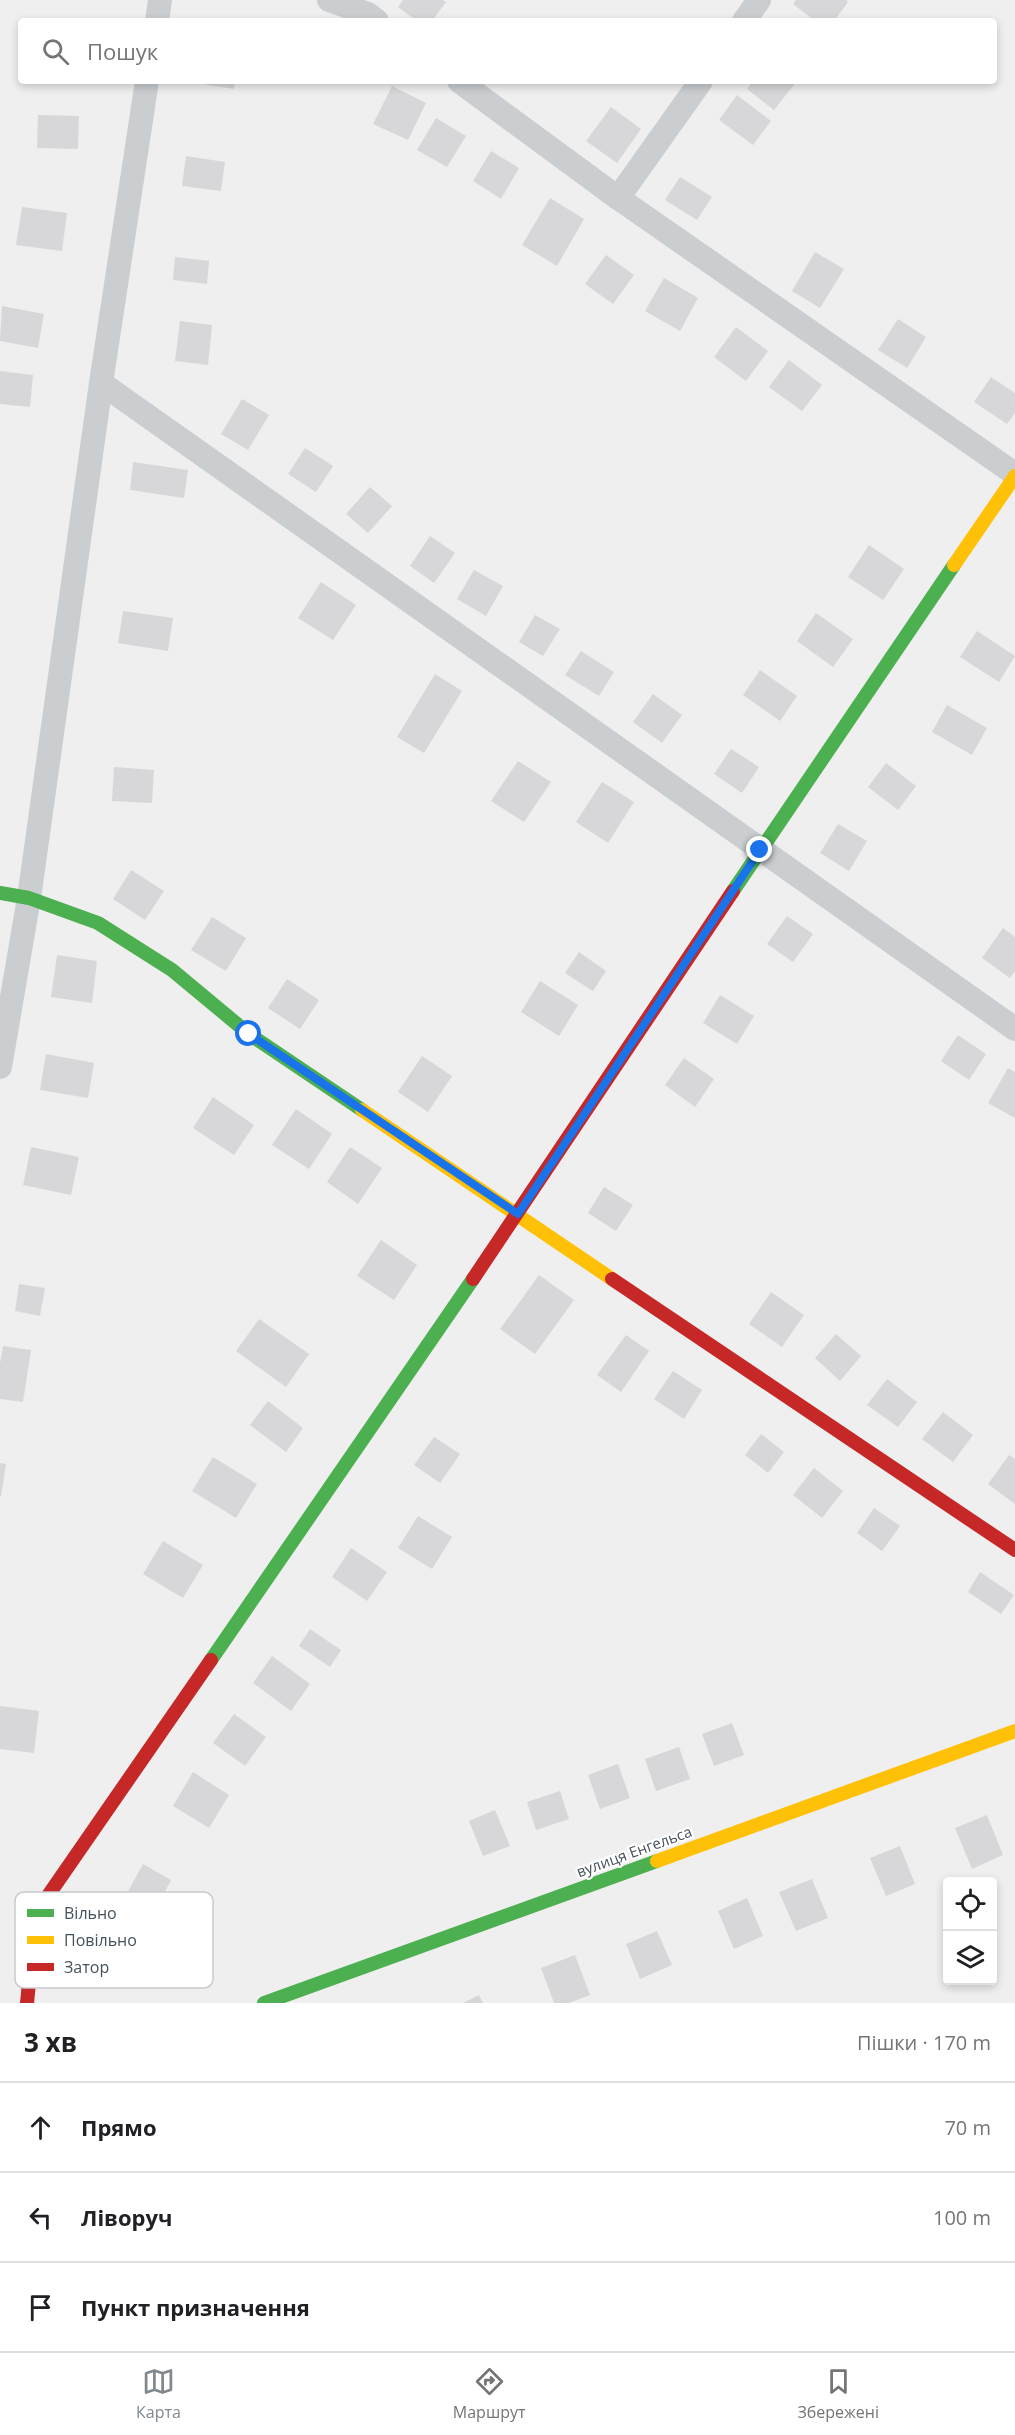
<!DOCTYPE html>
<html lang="uk">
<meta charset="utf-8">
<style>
body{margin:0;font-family:"Open Sans",sans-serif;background:#f6f6f6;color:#202124}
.controls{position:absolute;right:18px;bottom:18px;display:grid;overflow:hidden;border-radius:6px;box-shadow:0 3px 9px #0003}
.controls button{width:54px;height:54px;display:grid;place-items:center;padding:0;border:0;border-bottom:2px solid #e0e0e0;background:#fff;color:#202124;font:30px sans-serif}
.stop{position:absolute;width:18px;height:18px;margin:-14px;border:4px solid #1a73e8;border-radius:50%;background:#fff}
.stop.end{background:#1a73e8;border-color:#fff;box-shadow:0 2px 6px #0008}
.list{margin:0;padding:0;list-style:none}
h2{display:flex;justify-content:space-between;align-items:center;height:78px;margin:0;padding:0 24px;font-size:26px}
h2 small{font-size:20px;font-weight:400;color:#757577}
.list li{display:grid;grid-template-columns:39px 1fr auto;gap:18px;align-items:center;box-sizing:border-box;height:90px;padding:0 24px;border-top:2px solid #e0e0e0}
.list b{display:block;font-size:22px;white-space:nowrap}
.list em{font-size:20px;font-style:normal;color:#757577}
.icon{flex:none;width:33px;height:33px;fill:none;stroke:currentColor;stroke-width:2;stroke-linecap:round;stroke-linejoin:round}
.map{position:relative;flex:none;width:1015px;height:2003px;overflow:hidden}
.search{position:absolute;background:#fff;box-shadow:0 3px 9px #0003;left:18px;right:18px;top:18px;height:66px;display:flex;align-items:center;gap:15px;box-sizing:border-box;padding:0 21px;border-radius:6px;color:#757577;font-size:22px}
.sheet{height:348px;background:#fff}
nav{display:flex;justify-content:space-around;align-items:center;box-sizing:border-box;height:84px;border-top:2px solid #e0e0e0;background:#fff;font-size:16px;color:#757577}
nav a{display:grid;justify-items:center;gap:3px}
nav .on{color:#81898f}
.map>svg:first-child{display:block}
</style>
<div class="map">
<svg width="1015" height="2003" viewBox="0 0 1015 2003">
<rect width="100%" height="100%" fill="#f0efef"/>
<g fill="#d7d7d9">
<path d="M403,0H443L446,2L432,21H417L398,7Z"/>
<path d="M796,0H846L848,2L834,21H815L793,4Z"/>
<path d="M196,81H235L234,89L196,83Z"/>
<path d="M753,81H797L774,110L747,89Z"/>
<path d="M392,86L426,103L408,140L373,124Z"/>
<path d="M737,95L771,121L753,145L719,120Z"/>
<path d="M611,107L641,129L617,163L586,141Z"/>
<path d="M38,115L79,116L78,149L37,148Z"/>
<path d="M436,118L466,136L447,167L417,150Z"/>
<path d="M491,151L519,168L501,199L473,181Z"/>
<path d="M186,156L225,162L221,191L182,186Z"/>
<path d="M680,177L712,197L697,220L665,200Z"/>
<path d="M550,198L584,219L557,266L522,245Z"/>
<path d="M22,207L67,213L62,251L16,245Z"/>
<path d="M815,252L844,269L820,308L792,291Z"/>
<path d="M606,255L634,275L613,304L585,284Z"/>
<path d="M175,257L209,261L207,284L173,280Z"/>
<path d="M664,278L698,298L680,331L645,311Z"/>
<path d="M2,306L44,314L38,348L0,341Z"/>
<path d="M898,319L926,337L907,368L878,350Z"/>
<path d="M180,321L212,325L208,365L175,361Z"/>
<path d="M736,327L768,351L746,381L714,357Z"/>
<path d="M789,360L822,385L802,411L769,387Z"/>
<path d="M0,371L33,375L30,407L0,404Z"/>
<path d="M991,377L1015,393V413L1007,424L974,402Z"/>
<path d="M242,399L269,415L248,450L221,434Z"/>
<path d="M305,448L333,466L316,492L288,474Z"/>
<path d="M133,462L188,470L184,498L130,490Z"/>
<path d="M370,487L392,506L368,533L346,514Z"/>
<path d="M430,536L455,553L434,583L410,566Z"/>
<path d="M869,545L904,569L883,600L848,577Z"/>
<path d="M474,570L503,586L486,616L457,599Z"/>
<path d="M321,582L356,605L333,640L298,618Z"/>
<path d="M123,611L173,618L168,651L118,643Z"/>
<path d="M816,613L853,639L833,667L797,641Z"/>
<path d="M535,615L560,629L543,656L519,642Z"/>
<path d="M977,631L1015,656L999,682L960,657Z"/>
<path d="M581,651L614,672L599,696L565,675Z"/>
<path d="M760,670L797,696L780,721L743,695Z"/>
<path d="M435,674L462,691L424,753L397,737Z"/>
<path d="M653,694L682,715L662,743L633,722Z"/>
<path d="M947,705L987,728L972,755L932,732Z"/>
<path d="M731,749L759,767L742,793L714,774Z"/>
<path d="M518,761L551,782L524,822L491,801Z"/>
<path d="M886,763L916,786L898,810L868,787Z"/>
<path d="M114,767L154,770L152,803L112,801Z"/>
<path d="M602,782L634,802L608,843L576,822Z"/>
<path d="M838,824L867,841L849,871L820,853Z"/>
<path d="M131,870L164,891L145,920L113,899Z"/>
<path d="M787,916L813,934L793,962L767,944Z"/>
<path d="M212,917L246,938L226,971L191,950Z"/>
<path d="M1003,928L1015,937V971L1010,978L982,958Z"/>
<path d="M579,952L606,971L593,991L565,973Z"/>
<path d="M57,955L97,961L92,1003L51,997Z"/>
<path d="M287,979L319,1000L300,1029L268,1008Z"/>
<path d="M540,981L578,1005L559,1036L521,1012Z"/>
<path d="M720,995L754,1016L737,1044L703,1023Z"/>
<path d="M958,1035L986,1054L969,1080L941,1061Z"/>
<path d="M46,1054L94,1063L88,1098L40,1090Z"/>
<path d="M422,1056L452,1076L428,1112L398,1092Z"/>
<path d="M684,1058L714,1079L695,1107L665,1085Z"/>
<path d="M1008,1068L1015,1072V1118L988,1103Z"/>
<path d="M213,1097L254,1125L234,1155L193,1128Z"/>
<path d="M296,1109L332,1134L309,1169L272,1145Z"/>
<path d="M31,1147L79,1157L71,1195L23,1185Z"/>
<path d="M350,1147L382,1168L358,1204L327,1182Z"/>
<path d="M604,1187L633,1205L616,1231L588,1213Z"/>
<path d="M381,1240L417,1265L394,1300L357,1276Z"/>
<path d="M539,1275L574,1300L535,1354L500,1329Z"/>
<path d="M19,1284L45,1288L40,1316L15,1311Z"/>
<path d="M771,1292L804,1315L782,1347L749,1324Z"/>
<path d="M259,1319L309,1354L286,1387L236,1351Z"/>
<path d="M836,1334L861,1356L840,1381L815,1358Z"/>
<path d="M626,1335L649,1351L621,1392L597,1375Z"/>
<path d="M3,1346L31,1350L23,1402L0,1399V1363Z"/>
<path d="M673,1371L702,1390L684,1419L654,1399Z"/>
<path d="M887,1379L917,1402L898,1427L867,1405Z"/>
<path d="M268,1401L303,1428L286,1452L250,1425Z"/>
<path d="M943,1412L973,1435L953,1462L922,1439Z"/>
<path d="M761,1434L784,1452L768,1473L745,1455Z"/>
<path d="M434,1437L460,1454L440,1483L414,1465Z"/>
<path d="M1009,1455L1015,1459V1504L988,1484Z"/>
<path d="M213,1457L257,1484L236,1518L192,1491Z"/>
<path d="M0,1463L6,1464L1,1496H0Z"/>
<path d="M814,1468L843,1491L822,1518L793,1495Z"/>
<path d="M874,1508L900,1526L882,1551L857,1533Z"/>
<path d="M418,1516L452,1537L432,1569L398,1548Z"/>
<path d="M163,1541L203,1565L183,1598L143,1574Z"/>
<path d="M351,1548L387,1572L367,1601L332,1577Z"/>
<path d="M980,1572L1014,1595L1001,1614L968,1592Z"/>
<path d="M310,1629L341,1650L330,1667L299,1646Z"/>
<path d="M272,1656L310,1684L291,1711L253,1683Z"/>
<path d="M0,1706L39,1711L34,1753L0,1749Z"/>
<path d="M234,1714L266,1737L245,1766L213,1743Z"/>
<path d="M732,1723L744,1755L714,1766L702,1734Z"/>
<path d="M679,1747L690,1779L656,1791L645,1759Z"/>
<path d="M618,1764L630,1798L600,1809L588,1775Z"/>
<path d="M193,1772L229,1795L209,1828L173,1806Z"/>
<path d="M560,1791L569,1819L536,1830L527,1802Z"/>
<path d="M495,1810L510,1846L483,1856L469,1821Z"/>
<path d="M987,1815L1003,1855L972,1869L955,1828Z"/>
<path d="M900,1846L915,1884L886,1896L870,1858Z"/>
<path d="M143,1864L171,1880L154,1912L125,1897Z"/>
<path d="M812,1879L828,1918L796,1931L779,1892Z"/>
<path d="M747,1898L763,1936L734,1949L718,1911Z"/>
<path d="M657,1931L672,1965L640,1979L626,1944Z"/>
<path d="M575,1955L590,1995L569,2003H554L541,1968Z"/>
<path d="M479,1995L483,2003H463Z"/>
</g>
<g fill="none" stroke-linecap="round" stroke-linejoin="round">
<g stroke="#caced0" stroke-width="24">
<path d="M329,0L368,14L377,21"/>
<path d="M157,21L160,0"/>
<path d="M744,21L759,0"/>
<path d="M459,81L618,198L1015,474"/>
<path d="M618,198L701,81"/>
<path d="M101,383L1015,1029"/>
<path d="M0,1067L29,898L101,383L147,81"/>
</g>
<g stroke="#4caf50" stroke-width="14">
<path d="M733,891L954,565"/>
<path d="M0,893L29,898L98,923L172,970L249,1034L362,1110"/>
<path d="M211,1660L473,1279"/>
<path d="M264,2003L657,1861"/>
</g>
<g stroke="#ffc107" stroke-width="14">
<path d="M954,565L1015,476"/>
<path d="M362,1110L612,1279"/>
<path d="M657,1861L1015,1731"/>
</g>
<g stroke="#c62828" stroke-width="14">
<path d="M473,1279L733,891"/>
<path d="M612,1279L1015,1550"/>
<path d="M27,2003L36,1913L211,1660"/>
</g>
</g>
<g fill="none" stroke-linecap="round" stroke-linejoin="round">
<path stroke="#1a73e8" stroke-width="8" d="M249,1034L518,1214L760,850"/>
</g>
<g text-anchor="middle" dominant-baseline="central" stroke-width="4.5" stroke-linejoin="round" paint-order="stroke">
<g font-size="15" fill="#45525c" stroke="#fff">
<text transform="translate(634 1851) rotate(-20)">вулиця Енгельса</text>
</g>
</g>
<rect x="15" y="1892" width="198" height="96" rx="9" fill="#fff" stroke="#c7cbce" stroke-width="1.5"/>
<rect x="27" y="1909" width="27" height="8" fill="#4caf50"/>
<rect x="27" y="1936" width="27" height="8" fill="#ffc107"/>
<rect x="27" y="1963" width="27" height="8" fill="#c62828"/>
<g font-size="16" fill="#45525c">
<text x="64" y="1919">Вільно</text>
<text x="64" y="1946">Повільно</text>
<text x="64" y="1973">Затор</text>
</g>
</svg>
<div class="controls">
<button><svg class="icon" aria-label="locate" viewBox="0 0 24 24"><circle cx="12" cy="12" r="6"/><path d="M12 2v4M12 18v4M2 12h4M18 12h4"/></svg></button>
<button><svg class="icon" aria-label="layers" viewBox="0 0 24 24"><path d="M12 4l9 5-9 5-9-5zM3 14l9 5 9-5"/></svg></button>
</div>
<div class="stop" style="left:249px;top:1034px"></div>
<div class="stop end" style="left:760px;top:850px"></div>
<div class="search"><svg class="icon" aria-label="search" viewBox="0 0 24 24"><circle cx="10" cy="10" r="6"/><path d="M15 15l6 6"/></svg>Пошук</div>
</div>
<section class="sheet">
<h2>3 хв<small>Пішки · 170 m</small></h2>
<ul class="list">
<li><svg class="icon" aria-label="ahead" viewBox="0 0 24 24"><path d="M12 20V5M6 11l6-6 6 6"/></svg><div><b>Прямо</b></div><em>70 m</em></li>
<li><svg class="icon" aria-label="left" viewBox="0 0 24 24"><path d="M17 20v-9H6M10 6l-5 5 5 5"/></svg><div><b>Ліворуч</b></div><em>100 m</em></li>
<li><svg class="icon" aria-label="arrive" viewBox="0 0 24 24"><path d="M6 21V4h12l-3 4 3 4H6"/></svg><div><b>Пункт призначення</b></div></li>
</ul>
</section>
<nav>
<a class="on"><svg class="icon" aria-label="map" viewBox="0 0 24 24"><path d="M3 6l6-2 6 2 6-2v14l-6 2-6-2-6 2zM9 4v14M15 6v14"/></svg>Карта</a>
<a><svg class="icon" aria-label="directions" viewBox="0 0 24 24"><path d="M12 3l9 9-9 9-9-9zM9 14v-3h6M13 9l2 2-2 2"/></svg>Маршрут</a>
<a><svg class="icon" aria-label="saved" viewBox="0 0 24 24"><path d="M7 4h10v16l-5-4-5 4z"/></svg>Збережені</a>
</nav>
